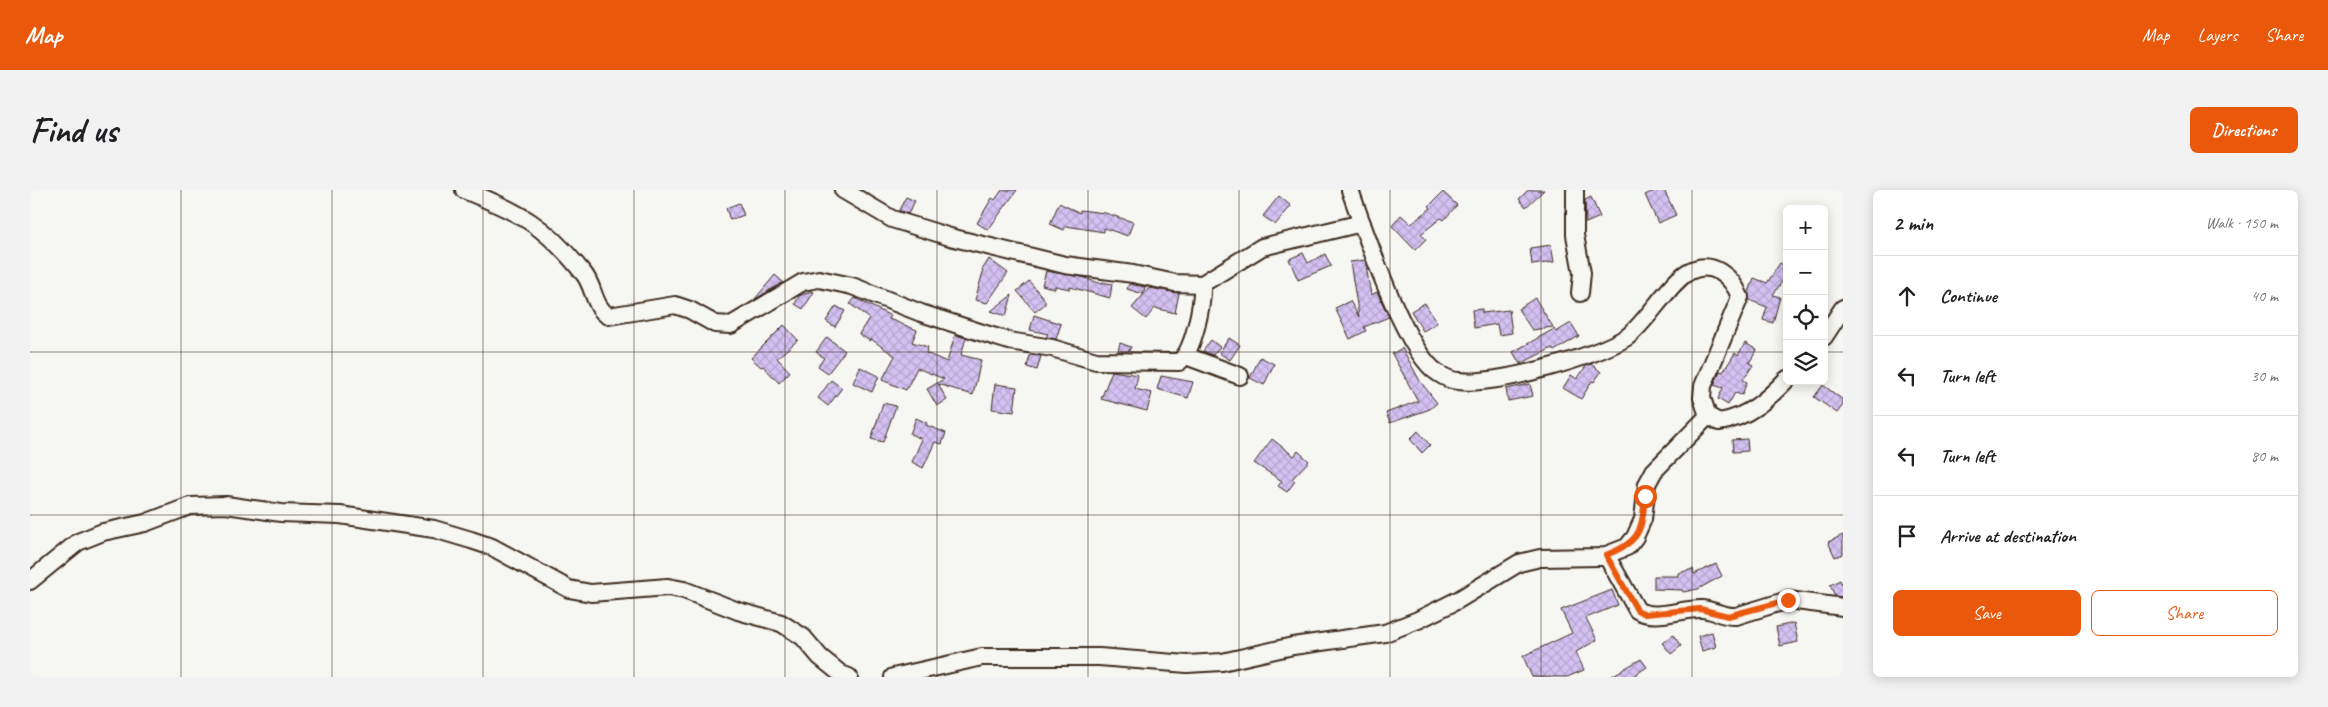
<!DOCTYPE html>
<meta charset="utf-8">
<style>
body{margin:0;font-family:Caveat,sans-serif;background:#f2f2f2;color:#202124}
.controls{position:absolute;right:15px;top:15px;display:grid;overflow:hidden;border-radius:8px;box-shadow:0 2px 12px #0003}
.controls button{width:45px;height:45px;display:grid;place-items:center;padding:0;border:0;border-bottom:1px solid #e0e0e0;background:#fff;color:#202124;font:25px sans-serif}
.stop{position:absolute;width:15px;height:15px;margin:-11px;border:4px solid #ea580c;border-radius:50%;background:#fff}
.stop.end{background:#ea580c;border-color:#fff;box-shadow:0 1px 5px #0008}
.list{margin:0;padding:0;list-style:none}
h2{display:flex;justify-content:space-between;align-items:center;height:65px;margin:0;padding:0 20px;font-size:21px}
h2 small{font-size:16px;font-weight:400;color:#757577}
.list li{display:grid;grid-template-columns:32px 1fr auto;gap:15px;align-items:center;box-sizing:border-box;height:80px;padding:0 20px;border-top:1px solid #e0e0e0}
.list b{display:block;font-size:19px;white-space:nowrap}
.list em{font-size:16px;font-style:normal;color:#757577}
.actions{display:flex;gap:10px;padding:15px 20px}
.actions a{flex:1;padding:11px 0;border:1px solid #ea580c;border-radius:8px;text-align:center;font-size:18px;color:#ea580c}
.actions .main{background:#ea580c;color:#fff}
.icon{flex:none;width:28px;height:28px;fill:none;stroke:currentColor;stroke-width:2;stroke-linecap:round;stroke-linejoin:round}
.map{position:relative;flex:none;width:1813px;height:487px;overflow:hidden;border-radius:8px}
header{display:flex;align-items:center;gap:30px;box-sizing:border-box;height:70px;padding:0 25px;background:#ea580c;color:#fff}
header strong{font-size:24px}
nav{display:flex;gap:28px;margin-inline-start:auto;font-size:18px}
.intro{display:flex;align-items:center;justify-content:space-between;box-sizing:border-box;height:120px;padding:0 30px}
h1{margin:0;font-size:35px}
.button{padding:12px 22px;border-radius:8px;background:#ea580c;color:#fff;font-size:18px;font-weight:700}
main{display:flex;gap:30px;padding:0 30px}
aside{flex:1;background:#fff;border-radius:8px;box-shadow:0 2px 12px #0003}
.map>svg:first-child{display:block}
</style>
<header>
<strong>Map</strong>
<nav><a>Map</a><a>Layers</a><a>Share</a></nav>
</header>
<div class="intro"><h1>Find us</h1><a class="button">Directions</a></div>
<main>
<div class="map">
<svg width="1813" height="487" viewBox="0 0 1813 487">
<defs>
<pattern id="building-cross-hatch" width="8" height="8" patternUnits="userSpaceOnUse" patternTransform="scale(1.25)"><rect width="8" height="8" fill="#d3c1f2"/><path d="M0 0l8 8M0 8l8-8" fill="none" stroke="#b6a6cf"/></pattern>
</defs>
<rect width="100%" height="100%" fill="#f6f6f2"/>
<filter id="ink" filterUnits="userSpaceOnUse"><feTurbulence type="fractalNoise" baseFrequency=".02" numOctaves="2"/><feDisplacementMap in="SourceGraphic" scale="10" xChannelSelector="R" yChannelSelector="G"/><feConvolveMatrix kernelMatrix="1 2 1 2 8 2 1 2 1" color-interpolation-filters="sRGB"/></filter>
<g filter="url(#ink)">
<g fill="url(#building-cross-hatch)" stroke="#3b2a1e">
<path d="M972,0H987L958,40L947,33L962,8L965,10Z"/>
<path d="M1498,0H1514L1496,17L1489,9Z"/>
<path d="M1626,0H1634L1646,25L1628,33L1615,5Z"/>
<path d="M1413,2L1427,15L1414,30L1411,28L1391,44L1396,49L1385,60L1362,36L1371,25L1381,34L1401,18L1399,16Z"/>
<path d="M1249,6L1261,16L1245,35L1233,26Z"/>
<path d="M876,7L885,11L878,24L869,20Z"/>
<path d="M1561,7L1570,27L1556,33L1555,10Z"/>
<path d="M709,13L714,25L700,30L696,18Z"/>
<path d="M1029,13L1050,23V20L1075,23L1103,32L1098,46L1074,38V42L1036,36L1034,40L1020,34Z"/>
<path d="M1521,55L1524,72L1502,75L1500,58Z"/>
<path d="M1273,63L1278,73L1295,64L1301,76L1268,90L1259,69Z"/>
<path d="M959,69L978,83L957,113L945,110L953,82L952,80Z"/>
<path d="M1335,70L1341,105L1347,102L1359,127L1334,137L1336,141L1320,149L1305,118L1320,111L1329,127L1320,72Z"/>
<path d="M1750,73L1757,77V84L1743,105L1750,107L1743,133L1733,130L1737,117L1719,110V102L1724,88L1737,93Z"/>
<path d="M1016,81L1052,87L1072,94V92L1082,94L1080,108L1040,97V99L1025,96V99L1012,95Z"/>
<path d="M745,85L753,92L724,110Z"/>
<path d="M999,91L1015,110V114L1005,122L987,101Z"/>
<path d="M1099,94L1115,97L1113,104L1097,99Z"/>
<path d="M1119,98L1149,103L1145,123L1125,118L1116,129L1102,118Z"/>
<path d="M782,101L784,102L773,119L765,114L769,106Z"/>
<path d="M982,105L976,126L961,121Z"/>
<path d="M825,108L861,126L859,129L887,140L882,152L898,157L896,163L917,172L925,145L936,148L931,165L951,170L943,205L908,194L917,210L907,216L897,199L914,189L887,178L876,200L852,190L865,166L841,149L840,151L829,144L839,128L820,114Z"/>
<path d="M1505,108L1523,137L1502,140L1488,119Z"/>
<path d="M1395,113L1407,133L1393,141L1381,121Z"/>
<path d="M806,116L815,121L805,137L796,131Z"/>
<path d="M1452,119V123L1479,120L1482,143L1469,145L1467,134L1444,138L1442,120Z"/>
<path d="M1004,125L1031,134L1026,149L1016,147L1018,144L1000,140Z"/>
<path d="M1541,133L1549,146L1524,161L1522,158L1490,174L1483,162L1524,139L1526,142Z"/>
<path d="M754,135L768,150L747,168L760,182L749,193L733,176L731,177L721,168Z"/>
<path d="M797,147L815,161L798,183L788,176L794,168L786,162Z"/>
<path d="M1199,148L1210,155L1200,170L1189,163Z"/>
<path d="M1181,150L1190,157L1183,165L1173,161Z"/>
<path d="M1090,153L1101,157L1099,161H1088Z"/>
<path d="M1715,153L1727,160L1719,173L1723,175L1713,190L1717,192L1712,205L1705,203L1698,215L1688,209L1693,198L1684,195L1690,181L1693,182L1705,163L1708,165Z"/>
<path d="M1372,158L1390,191L1407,213L1400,219L1360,233L1356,223L1388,211L1362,164Z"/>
<path d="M1000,165L1011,166L1007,180L997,177Z"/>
<path d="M1230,167L1244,174L1234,195L1220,188Z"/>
<path d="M1561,174L1571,182L1564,192L1562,191L1551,209L1533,198L1541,185L1547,189L1556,176Z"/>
<path d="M830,177L849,186L842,202L823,193Z"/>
<path d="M1082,181L1108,185L1105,199L1122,203L1117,221L1071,209Z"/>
<path d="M1131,186L1163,192L1158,208L1127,199Z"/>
<path d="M801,190L812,198L798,216L788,208Z"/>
<path d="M965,194L987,197L984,222L962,219Z"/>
<path d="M1500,194L1503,206L1478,211L1476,199Z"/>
<path d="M1793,195L1813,210V215L1807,223L1784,207Z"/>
<path d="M853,213L866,216L853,252L841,249Z"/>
<path d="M886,228L897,233L896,235L916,243L912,254L905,252L893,278L882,272L892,249L880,244Z"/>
<path d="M1388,241L1400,255L1392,263L1380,249Z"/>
<path d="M1242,249L1264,266L1268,261L1279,271L1262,289L1265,291L1257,302L1248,296L1252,291L1224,273Z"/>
<path d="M1717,249L1718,261L1703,262L1702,250Z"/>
<path d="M1813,345V364L1805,367L1798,352Z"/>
<path d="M1686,374L1692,386L1668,399L1653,402L1652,400L1624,399V386H1648V383L1663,379L1664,384Z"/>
<path d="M1810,390L1813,397V407L1805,406L1800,395Z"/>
<path d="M1582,400L1588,415L1556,428L1567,450L1546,462L1554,480L1537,487H1502L1493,466L1542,443L1531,420Z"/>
<path d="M1764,433L1768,452L1750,456L1746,437Z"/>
<path d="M1682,442L1686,457L1672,461L1668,446Z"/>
<path d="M1643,445L1651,456L1641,464L1632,453Z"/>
<path d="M1611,469L1617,477L1602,487H1580Z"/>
</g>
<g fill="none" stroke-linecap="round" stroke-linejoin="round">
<g stroke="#3b2a1e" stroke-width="20">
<g id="minor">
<path d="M434,0C491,23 515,35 554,84C564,96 564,119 579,126L645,115L660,120L685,134L701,135L773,92L789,89L822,96L891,123L956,144L979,151L1022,158L1066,171L1149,172C1164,161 1173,112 1172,94L1232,57L1332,33"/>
<path d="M813,0L862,29L920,47L1035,75L1103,84L1145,93L1172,94"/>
<path d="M1320,0C1334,39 1375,163 1408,183C1414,187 1422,191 1429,191C1464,196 1567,167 1597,147C1617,132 1642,89 1660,81C1682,70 1702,86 1710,107L1673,196L1672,208L1678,226L1689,232C1717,228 1738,209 1757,189"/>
<path d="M1545,0V45L1552,83L1550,103"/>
<path d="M1794,147L1813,118"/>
<path d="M1156,166L1210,186"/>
<path d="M1576,365L1607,420C1624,431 1653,418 1672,419C1684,420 1694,427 1706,426L1758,410L1813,417"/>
<path d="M0,391L48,352L73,342L115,333L160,316L196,315L251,323L310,325L404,339L441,350L462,357L539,399L561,403L638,397L654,400L708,421L751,433L773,447L790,467L811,484L819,487"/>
<path d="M863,487L952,467H1069L1157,474L1192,472L1263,456L1355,443L1388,430L1428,410L1489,373L1510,368L1571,367L1597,357L1605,347L1613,329L1617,294L1624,281L1678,226"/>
</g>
</g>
<use href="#minor" stroke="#f6f6f2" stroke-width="16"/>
</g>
</g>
<g fill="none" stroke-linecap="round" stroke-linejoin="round" filter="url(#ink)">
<path stroke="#ea580c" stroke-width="6" d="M1615,306C1612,341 1610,352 1576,365L1607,420L1615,424L1670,419L1698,426L1758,410"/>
</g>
<path fill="none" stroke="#3b2a1e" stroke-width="1" stroke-opacity="0.55" d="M151,0V487M302,0V487M453,0V487M604,0V487M755,0V487M907,0V487M1058,0V487M1209,0V487M1360,0V487M1511,0V487M1662,0V487M0,162H1757M1794,162H1813M0,325H1813"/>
</svg>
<div class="controls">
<button>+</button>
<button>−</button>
<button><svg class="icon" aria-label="locate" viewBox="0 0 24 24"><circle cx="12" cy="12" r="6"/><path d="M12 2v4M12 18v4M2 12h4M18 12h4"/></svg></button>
<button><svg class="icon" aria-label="layers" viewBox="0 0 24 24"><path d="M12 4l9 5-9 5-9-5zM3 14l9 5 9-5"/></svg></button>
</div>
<div class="stop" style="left:1615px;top:306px"></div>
<div class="stop end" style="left:1758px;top:410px"></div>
</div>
<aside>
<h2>2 min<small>Walk · 150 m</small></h2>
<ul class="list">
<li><svg class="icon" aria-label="ahead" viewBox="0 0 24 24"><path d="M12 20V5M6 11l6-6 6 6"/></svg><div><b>Continue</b></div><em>40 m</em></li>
<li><svg class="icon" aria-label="left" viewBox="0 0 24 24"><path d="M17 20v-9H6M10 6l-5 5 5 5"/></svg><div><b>Turn left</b></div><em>30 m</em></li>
<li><svg class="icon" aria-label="left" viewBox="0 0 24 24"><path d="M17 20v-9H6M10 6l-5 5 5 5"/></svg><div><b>Turn left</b></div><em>80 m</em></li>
<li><svg class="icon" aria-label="arrive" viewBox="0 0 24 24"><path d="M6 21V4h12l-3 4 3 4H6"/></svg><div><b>Arrive at destination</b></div></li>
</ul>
<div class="actions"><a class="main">Save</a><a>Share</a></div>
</aside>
</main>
